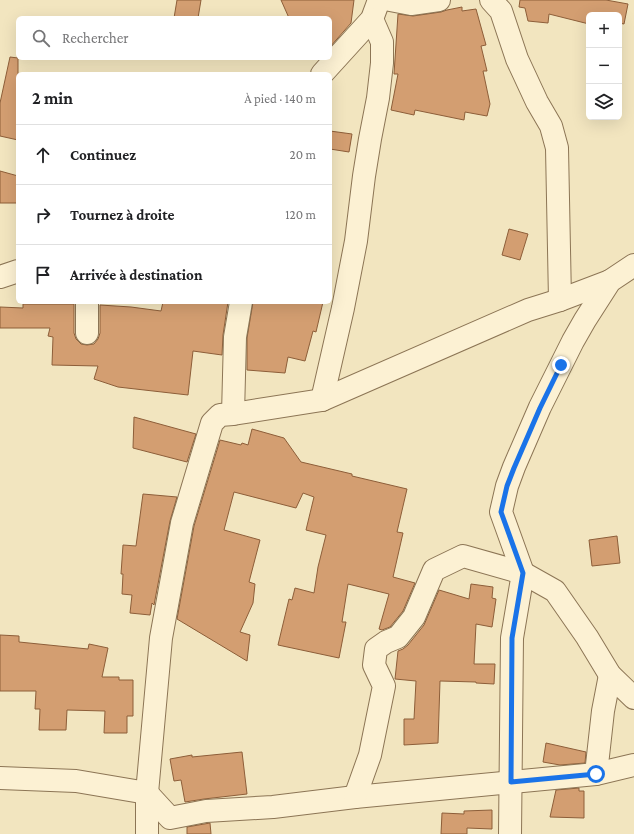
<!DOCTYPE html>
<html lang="fr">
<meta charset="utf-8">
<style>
body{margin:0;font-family:"Crimson Pro",serif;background:#f6f6f6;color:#202124}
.controls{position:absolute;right:12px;top:12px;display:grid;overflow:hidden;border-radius:6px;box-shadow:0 4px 16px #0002}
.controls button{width:36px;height:36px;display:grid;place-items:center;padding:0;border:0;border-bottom:1px solid #e0e0e0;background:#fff;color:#202124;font:20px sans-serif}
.stop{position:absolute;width:12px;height:12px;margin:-9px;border:3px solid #1a73e8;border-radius:50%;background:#fff}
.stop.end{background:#1a73e8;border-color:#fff;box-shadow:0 1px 4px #0008}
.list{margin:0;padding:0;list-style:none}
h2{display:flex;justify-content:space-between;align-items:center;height:52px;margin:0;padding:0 16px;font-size:17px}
h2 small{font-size:13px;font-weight:400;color:#757577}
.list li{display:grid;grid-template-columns:26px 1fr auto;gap:12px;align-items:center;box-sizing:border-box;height:60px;padding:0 16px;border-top:1px solid #e0e0e0}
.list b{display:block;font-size:15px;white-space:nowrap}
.list em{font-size:13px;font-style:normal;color:#757577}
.icon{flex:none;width:22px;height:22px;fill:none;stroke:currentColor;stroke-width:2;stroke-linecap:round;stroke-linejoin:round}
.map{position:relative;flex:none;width:634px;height:834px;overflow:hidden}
.search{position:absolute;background:#fff;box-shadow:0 4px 16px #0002;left:16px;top:16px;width:316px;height:44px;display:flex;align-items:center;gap:10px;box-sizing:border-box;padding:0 14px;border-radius:6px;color:#757577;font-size:15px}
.panel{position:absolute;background:#fff;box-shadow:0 4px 16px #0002;left:16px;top:72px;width:316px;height:232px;border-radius:6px}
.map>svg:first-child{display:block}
</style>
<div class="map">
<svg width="634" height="834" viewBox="0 0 634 834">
<rect width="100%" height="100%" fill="#f2e5bf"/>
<g fill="#d39e71" stroke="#8d5e39">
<path d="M177,0H201L198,18H174Z"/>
<path d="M281,0H354L351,23L330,47V18H289Z"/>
<path d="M520,0H606L628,4L624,24L619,23V15H589V24L549,14L548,23L528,21L525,8L519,7Z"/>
<path d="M462,7V11L476,9L486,45L481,46L487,71H483L490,104L487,116L465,112L464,120L415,110L414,115L391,110L398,74H394L398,14L413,16L441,12L447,10Z"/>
<path d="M10,57L18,58V140L0,136V103Z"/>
<path d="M330,131L352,134L349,152L330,149Z"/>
<path d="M0,171L18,176V203H0Z"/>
<path d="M509,229L528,234L520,260L502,255Z"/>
<path d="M163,302H228L223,335L222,355L193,351L188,395L118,387L94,379L98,366L52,365L53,337L48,336L50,328H0V307L23,308V304H74V333L76,339L81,344L87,345L94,344L98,339L100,333V305L131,307L161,311Z"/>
<path d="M253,302H323L316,332L313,331L305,361L288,357L285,373L247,370V338Z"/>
<path d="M134,417L196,434L187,462L133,448Z"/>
<path d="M252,429L284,438L301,462L352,474V476L407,489L397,532L403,533L393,577L415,583L403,611L390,627L382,630L379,629L389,594L348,584L342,622H346L339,658L278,645L289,599L292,600L295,588L314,593L318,567L326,535L306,530L314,497L303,493L296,508L234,492L224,530L260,540L249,582L255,584L253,603L240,632L250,635L247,661L177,619L194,526L220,440L241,445L242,443L248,445Z"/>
<path d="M143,494L177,497L170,521L154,605L152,603L150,615L130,613L132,595L122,594L123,574H121L123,545L136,546Z"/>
<path d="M617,536L620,563L592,566L589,540Z"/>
<path d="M471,584L493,587L492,598L496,599L492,627L476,624L474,664H495L494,684L476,683V682L440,681L438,743L404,745V719H414L416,681L395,679L398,651L403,649L408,645L424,625L439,590L469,599Z"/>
<path d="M0,635L19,636V642L88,649L89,644L108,648L102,677H119V680H133V716H127V733H104L105,711L67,710L66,730H39L40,709H35L36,691H0Z"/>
<path d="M546,743L586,752L585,763L560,765L543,762Z"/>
<path d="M242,752L247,794L204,799L185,802L181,780L174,781L170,759L192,755V757Z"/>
<path d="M579,788V791H584V818L550,817L556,790Z"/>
<path d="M492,810V829L467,828V834H441L442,813L464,814V811Z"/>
<path d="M210,823L211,834H187V827Z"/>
</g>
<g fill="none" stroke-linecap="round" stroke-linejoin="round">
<g stroke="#8c7555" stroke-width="24">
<g id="street">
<path d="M390,0L411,4L439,0"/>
<path d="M491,0L501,11L517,59L537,102L551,126L557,148L560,300"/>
<path d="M322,74L372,19L379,0"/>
<path d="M0,277L18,271"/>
<path d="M87,333V302"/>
<path d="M322,400L343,308L356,241L364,176L370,139L378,98L382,63V42L372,19"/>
<path d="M233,414L235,337L241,302"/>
<path d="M596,774L603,711L610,675"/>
<path d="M0,778L76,781L147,793L170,818L206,811L273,807L355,797L596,774L634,765"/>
<path d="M355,797L370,755L384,686L374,665L376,649L386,642L398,637L414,617L434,570L463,556L523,573L555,591L587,637L610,675L634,698"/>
<path d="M147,834V793L161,638L182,523L212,423L220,415L233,414L322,400L528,310L560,300L610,281"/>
<path d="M510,834L512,638L523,573L501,512L507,486L514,467L540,407L573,341L585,320L610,281L634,265"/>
</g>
</g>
<use href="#street" stroke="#fcf1d3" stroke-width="22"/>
</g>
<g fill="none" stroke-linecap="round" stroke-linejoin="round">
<path stroke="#1a73e8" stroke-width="5" d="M561,365L540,408L514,468L507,486L501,512L523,573L512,638L511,782L596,774"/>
</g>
</svg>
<div class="controls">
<button>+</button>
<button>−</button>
<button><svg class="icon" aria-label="layers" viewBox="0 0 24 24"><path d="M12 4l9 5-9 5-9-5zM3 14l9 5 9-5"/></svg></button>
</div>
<div class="stop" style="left:596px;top:774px"></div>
<div class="stop end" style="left:561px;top:365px"></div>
<div class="search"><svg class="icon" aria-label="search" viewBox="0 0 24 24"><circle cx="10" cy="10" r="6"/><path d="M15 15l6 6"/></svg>Rechercher</div>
<section class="panel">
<h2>2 min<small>À pied · 140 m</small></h2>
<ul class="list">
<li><svg class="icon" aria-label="ahead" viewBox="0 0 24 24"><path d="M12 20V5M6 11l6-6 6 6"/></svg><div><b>Continuez</b></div><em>20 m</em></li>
<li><svg class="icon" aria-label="right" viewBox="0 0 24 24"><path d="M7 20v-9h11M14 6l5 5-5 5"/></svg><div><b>Tournez à droite</b></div><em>120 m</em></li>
<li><svg class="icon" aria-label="arrive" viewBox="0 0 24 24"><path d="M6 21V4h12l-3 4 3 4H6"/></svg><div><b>Arrivée à destination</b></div></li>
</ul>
</section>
</div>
